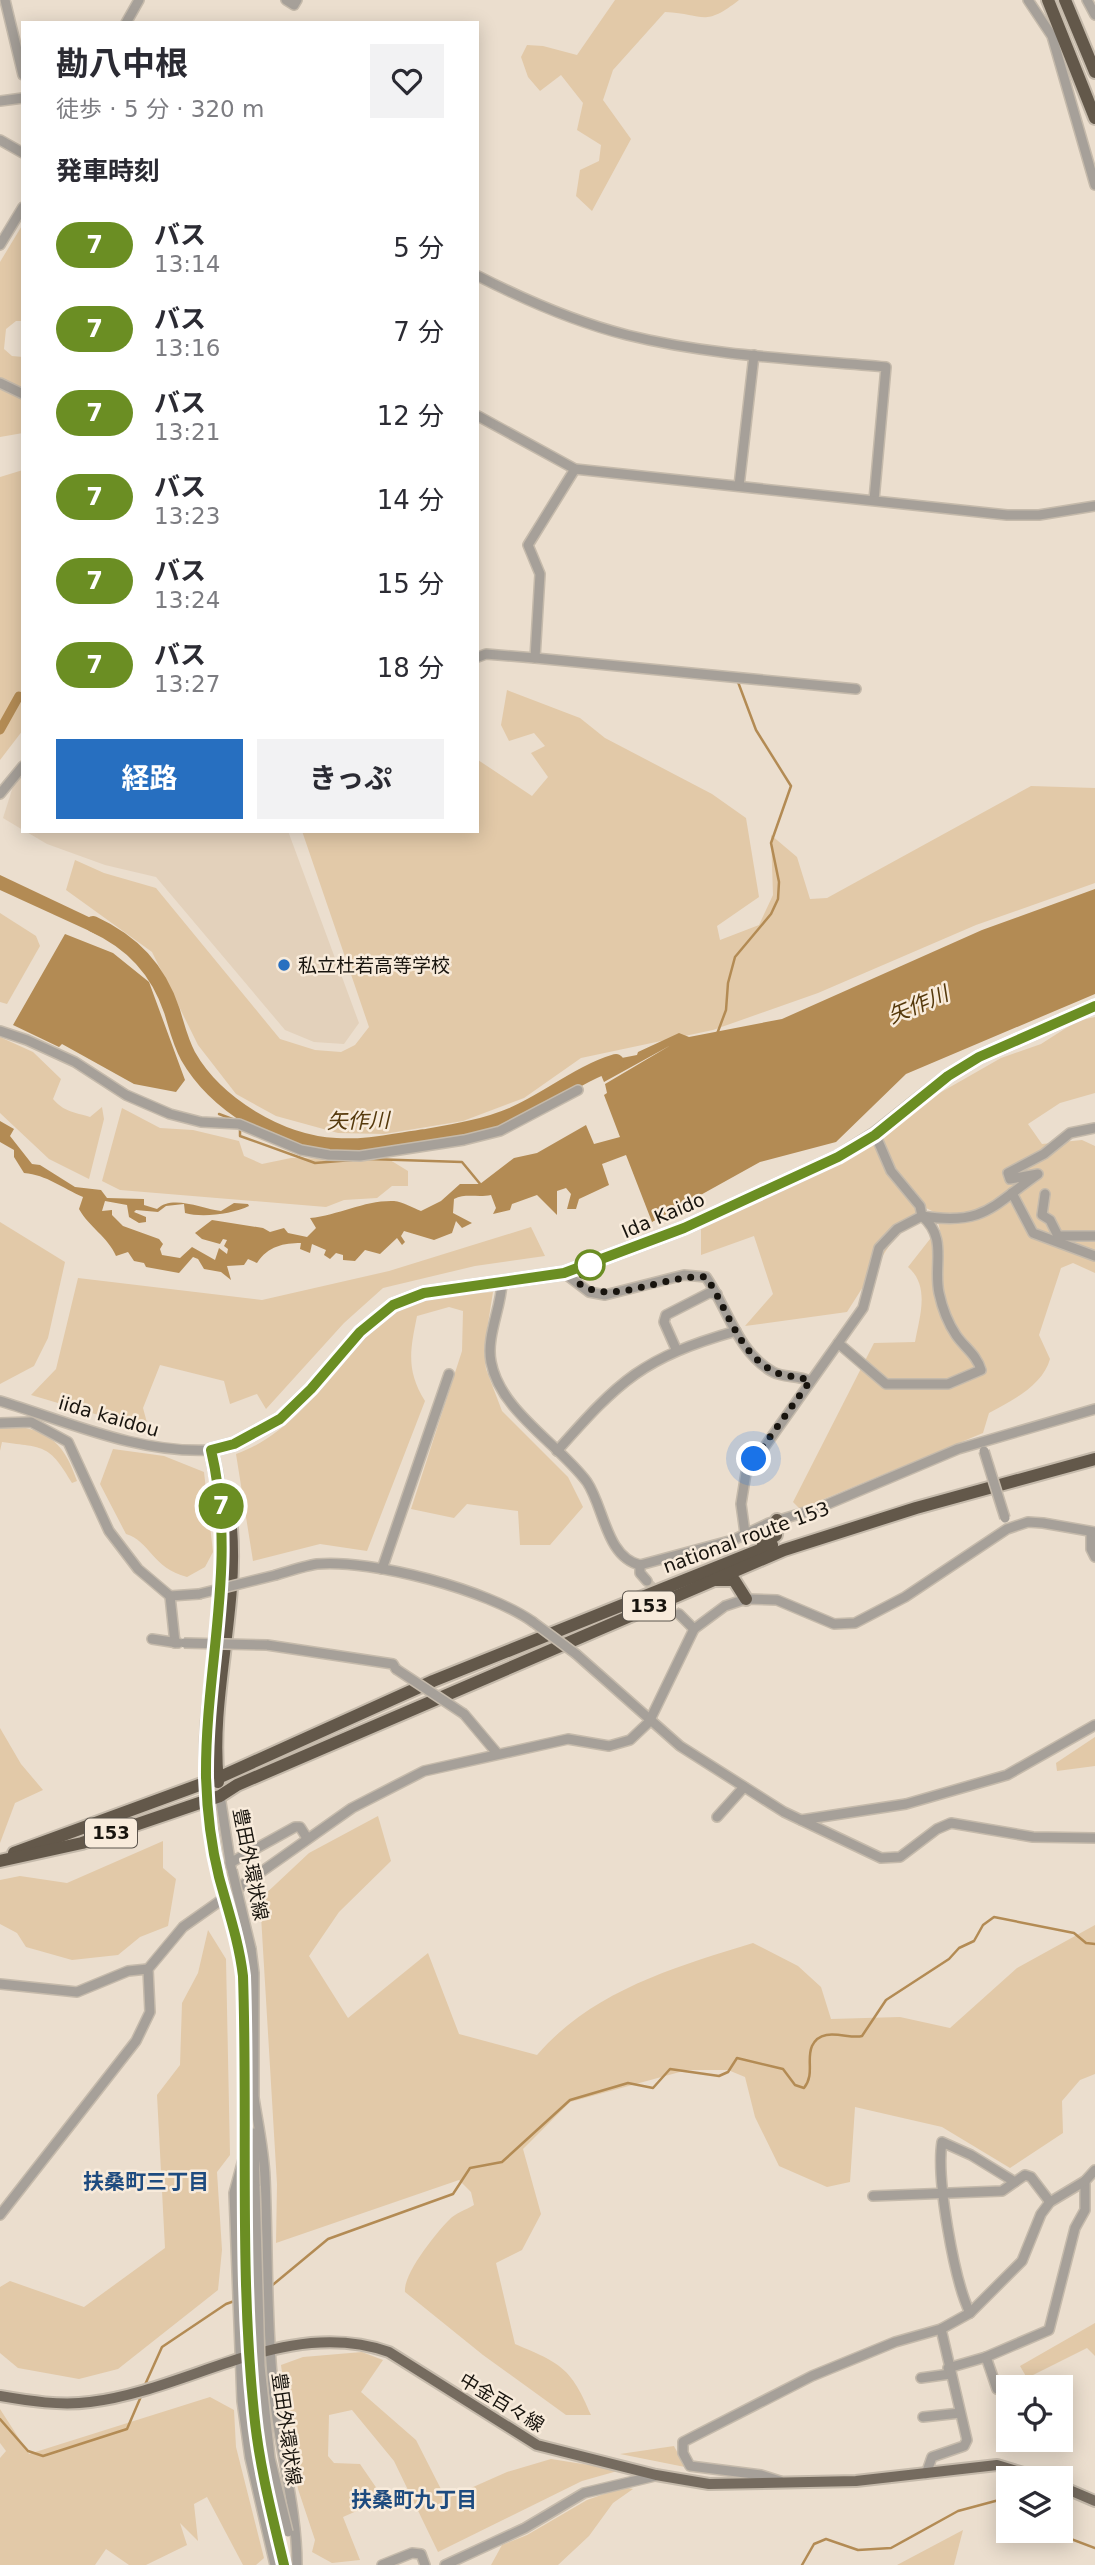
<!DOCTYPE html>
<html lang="ja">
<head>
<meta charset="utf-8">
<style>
  body { margin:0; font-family:"DejaVu Sans","Noto Sans JP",sans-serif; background:#f2f2f3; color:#2b2b33; height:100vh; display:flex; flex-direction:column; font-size:26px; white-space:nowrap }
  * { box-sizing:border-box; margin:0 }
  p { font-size:23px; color:#7c7c81 }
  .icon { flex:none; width:38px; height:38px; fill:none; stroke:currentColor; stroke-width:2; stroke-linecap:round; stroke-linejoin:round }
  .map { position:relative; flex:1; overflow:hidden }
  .drawer { position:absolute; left:21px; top:21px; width:458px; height:812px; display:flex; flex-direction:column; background:#fff; border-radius:0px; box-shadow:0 4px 18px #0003 }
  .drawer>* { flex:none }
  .badge { padding:0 14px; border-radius:23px; font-size:24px; line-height:46px }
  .buttons { position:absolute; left:996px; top:2375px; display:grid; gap:14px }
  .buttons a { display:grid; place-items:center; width:77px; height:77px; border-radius:0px; background:#fff; box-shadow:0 4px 18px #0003; font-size:35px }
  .you { position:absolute; width:35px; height:35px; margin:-18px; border:5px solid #fff; border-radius:50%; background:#1a73e8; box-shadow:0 0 0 10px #1a73e833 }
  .map>.badge { position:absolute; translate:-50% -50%; box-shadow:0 0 0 4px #fff }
  h2 { padding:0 35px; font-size:26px; line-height:63px }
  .round { display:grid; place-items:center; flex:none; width:74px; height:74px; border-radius:0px; background:#f2f2f3 }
  .head { display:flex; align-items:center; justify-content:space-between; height:119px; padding:0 35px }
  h1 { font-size:33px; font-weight:700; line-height:52px }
  .cta { display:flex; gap:14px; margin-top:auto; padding:14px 35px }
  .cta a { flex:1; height:80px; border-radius:0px; background:#276fc0; color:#fff; font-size:28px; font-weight:700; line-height:80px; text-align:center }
  .cta a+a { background:#f2f2f3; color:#2b2b33 }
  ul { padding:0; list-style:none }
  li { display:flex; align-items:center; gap:21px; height:84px; padding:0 35px }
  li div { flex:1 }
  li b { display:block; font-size:26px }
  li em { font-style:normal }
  li .badge { min-width:77px; font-weight:700; text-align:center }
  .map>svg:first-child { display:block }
  .built { fill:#e3d1bb }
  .green { fill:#e2c9a8 }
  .water { fill:#b38b54 }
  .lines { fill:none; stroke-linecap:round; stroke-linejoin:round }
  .stream { stroke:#b38b54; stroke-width:2.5 }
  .canal { stroke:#b38b54; stroke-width:9 }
  .river { stroke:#b38b54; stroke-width:16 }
  .minor-tunnel { stroke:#cbc0b1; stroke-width:9; stroke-dasharray:9 4.5; stroke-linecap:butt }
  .minor-casing { stroke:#c5baab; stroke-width:12 }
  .major-casing { stroke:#c5baab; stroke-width:14 }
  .highway-casing { stroke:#c5baab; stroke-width:16 }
  .minor { stroke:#a6a099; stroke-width:9 }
  .major { stroke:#756b5f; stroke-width:10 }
  .highway { stroke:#63584a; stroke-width:12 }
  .minor-bridge-casing { stroke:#c5baab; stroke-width:12; stroke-linecap:butt }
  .minor-bridge { stroke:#a6a099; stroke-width:9 }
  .line-casing { stroke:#fff; stroke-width:16 }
  .line { stroke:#6b8e23; stroke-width:10 }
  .walk { stroke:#18140e; stroke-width:7; stroke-dasharray:0 12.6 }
  .poi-dot { fill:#276fc0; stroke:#f8ebdb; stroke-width:2.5 }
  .stop-dot { fill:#fff; stroke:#6b8e23; stroke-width:3.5 }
  .labels { text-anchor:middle; stroke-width:5; stroke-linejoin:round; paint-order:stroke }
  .shield { fill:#f8ebdb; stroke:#5b544c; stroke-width:2 }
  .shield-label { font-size:18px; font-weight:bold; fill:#18140e }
  .poi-label { font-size:19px; fill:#18140e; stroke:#f8ebdb; text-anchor:start }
  .street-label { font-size:19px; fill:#18140e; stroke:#f8ebdb }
  .water-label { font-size:21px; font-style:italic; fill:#55390c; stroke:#f8ebdb }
  .neighbourhood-label { font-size:21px; font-weight:bold; fill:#1e4b7f; stroke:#f8ebdb }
</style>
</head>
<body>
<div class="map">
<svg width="1095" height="2565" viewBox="0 0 1095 2565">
  <rect width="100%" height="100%" fill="#ebdece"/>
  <g class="built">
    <path d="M23 773V830L3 818 16 777Z"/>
    <path d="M25 831H288L359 1023 344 1044 314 1042 285 1030 156 877 105 865 47 844Z"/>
  </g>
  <g class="green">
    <path d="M615 0H739C703 28 705 14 665 12L613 70 603 100 631 139 592 211 576 196 580 170 599 161 601 145 577 130 583 103 561 75 540 91 528 77 521 57 527 45 543 46 577 55Z"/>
    <path d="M23 224V321H16L6 329 4 349 12 356 23 357V433L0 437V262Z"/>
    <path d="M23 470V730L0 760V477Z"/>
    <path d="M507 690 580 718 605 738 712 794 746 818 759 897 717 926 720 940 759 925 773 895 771 835 797 857 810 899 827 898 1031 786 1095 788V883L976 925 818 993 713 1030 581 1058 524 1098 463 1121 384 1134 338 1133 276 1116 236 1094 198 1045 152 952 66 890 75 860 104 873 156 888 280 1039 315 1050 341 1052 355 1045 369 1027 302 831H478V760L532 796 548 777 531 753 545 746 534 733 509 741 501 725Z"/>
    <path d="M0 913 36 936 40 946 7 1004 0 1002Z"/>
    <path d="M1095 1017V1093L1060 1103 1028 1124 1042 1144 1082 1140 1095 1146V1273L1073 1263 1061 1268 1039 1335 1050 1359C1043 1385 1012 1401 989 1413L983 1433 800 1509 793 1502 874 1343 915 1342C920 1315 930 1286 908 1267L930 1239 941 1235 936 1213 926 1208 896 1235 847 1312 745 1326 773 1294 754 1236 701 1255V1229L1001 1058 1041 1044 1077 1021Z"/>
    <path d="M0 1037 33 1052 61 1079 53 1099C64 1112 74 1112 90 1117L102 1107 104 1119 89 1179 49 1159 0 1113Z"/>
    <path d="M122 1108 160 1128 193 1130 239 1141 244 1156 262 1164 291 1158 390 1160 408 1171V1186H392L377 1198 344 1200 326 1207 120 1190 102 1181Z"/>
    <path d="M0 1222 65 1262 48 1338 34 1366 0 1384Z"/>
    <path d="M531 1227 545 1256 475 1266 383 1288 344 1323 266 1409 257 1394 230 1404 224 1381 160 1365 143 1408 149 1430 31 1395 56 1369 78 1278 262 1300 389 1271Z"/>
    <path d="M493 1292 484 1349 486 1369 502 1411 568 1477 583 1507 550 1545H520L518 1511 467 1504 454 1518 411 1509 462 1351 463 1311 449 1307 417 1316C410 1351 406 1370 425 1401L367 1551 320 1544 253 1561 236 1454C279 1439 309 1403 338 1370 357 1348 370 1321 397 1308 426 1295 462 1295 493 1292Z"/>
    <path d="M0 1424C45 1429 62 1437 77 1481L72 1483C49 1444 45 1448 2 1442L0 1451Z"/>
    <path d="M113 1449 164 1456 204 1472 213 1552 205 1567 187 1577C152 1568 150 1541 126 1534L100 1484Z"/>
    <path d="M0 1728 21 1764 43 1790 15 1803 0 1843Z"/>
    <path d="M1095 1737V1766L1057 1771 1056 1763Z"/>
    <path d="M378 1816 391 1861 339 1912 309 1956 348 2018 428 1953 459 2034 537 2055C592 1991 675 1967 753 1943L798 1966 821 1987 831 2019 900 2017 950 2028 1017 1968 1095 1925V2074L1080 2080 1062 2101 1063 2133 1010 2168 942 2127 855 2107 850 2182 827 2187 779 2166 755 2117 745 2077 728 2070H687L570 2102 523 2149 541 2214 522 2250 496 2263 515 2344C560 2363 571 2367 591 2415H566L483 2355 405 2292C403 2274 436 2233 449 2220 455 2213 466 2210 474 2205L471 2192 459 2180 276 2243 277 2184 260 1899 309 1853Z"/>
    <path d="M163 1841V1868L176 1879 168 1926 140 1937 118 1955 72 1960 26 1947 17 1933 0 1924V1880L20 1876 67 1883Z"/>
    <path d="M208 1930 226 1959 230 2155 217 2172 222 2250 218 2290 118 2369 79 2379 18 2368 0 2353V2287L10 2281 84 2307 165 2248 157 2095 180 2065 182 2003 198 1973Z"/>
    <path d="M1095 2323V2356L1087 2348 1027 2378 1020 2366Z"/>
    <path d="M362 2352 383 2360 361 2392 416 2440 446 2499 507 2472 551 2459 621 2470 582 2481 438 2552 394 2461 352 2410 329 2415 328 2456 334 2463 360 2464 384 2499 343 2517 360 2560 332 2563 312 2552 315 2540 298 2489 281 2365 303 2357Z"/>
    <path d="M210 2397 234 2410 236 2447 264 2558 256 2565H243L207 2497 194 2504 198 2541 180 2523 187 2545 146 2565H129L106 2549 95 2565H0V2458L6 2451 0 2443V2409L29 2454Z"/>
    <path d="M674 2446 685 2467 620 2454Z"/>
    <path d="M624 2487 633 2489 613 2503 589 2536 558 2565H491L502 2545 527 2535 587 2500Z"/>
    <path d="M963 2530 954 2565H897Z"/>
  </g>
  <g class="water">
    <path d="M0 875 112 928 107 939 0 890Z"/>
    <path d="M1095 889V994L906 1074 836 1142 760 1162 652 1222 626 1155 602 1164 609 1185 579 1199 576 1209H567L571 1194 566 1188 557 1191V1215L537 1195 512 1204 510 1210 493 1214 496 1208 491 1195C478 1198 466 1193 454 1199L453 1213 472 1223 462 1228 456 1221 452 1233 434 1240 404 1231 401 1236 405 1242 402 1245 397 1238 380 1254 365 1250 355 1261 343 1260V1255L336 1253 330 1259 324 1255 326 1250 312 1244 310 1253 300 1249 301 1243C284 1243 268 1246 257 1263L248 1259 244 1265 227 1266 231 1280 221 1272 204 1269 198 1259 193 1257 179 1273 146 1267 144 1263 134 1261 128 1252 116 1256C108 1237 89 1227 79 1209L83 1197C62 1188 47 1175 24 1173L14 1157V1150L0 1142V1121L14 1129 10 1136 32 1164 40 1165 75 1187 101 1190 107 1198 144 1199V1205L157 1209C172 1194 203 1209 221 1211L234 1203 248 1204 249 1206C233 1214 202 1218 185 1213L184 1204 166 1206 158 1212 136 1210 134 1212 146 1217V1222L139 1223 129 1217 127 1205 105 1201 102 1211 112 1210V1215L123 1226 159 1239 163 1244 160 1249 162 1255 180 1258 192 1247 215 1260 219 1248 227 1254 228 1249 224 1246 227 1240 223 1239 220 1244 202 1239 195 1233 212 1220 263 1228 270 1232 284 1228 288 1233 307 1237 316 1228 310 1218C339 1215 365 1200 394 1201 403 1202 413 1208 421 1211L441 1201 460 1184H480L514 1158 537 1153 586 1125 594 1144 620 1137 604 1095 607 1093 605 1084 671 1045 604 1082 596 1063 637 1055 638 1052 679 1033 689 1037 782 1019 982 930Z"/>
    <path d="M65 934 113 953 149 982 185 1080 176 1092 134 1084 62 1044 59 1047 13 1025Z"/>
  </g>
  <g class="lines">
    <g class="stream">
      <path d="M717 1034 726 1010 728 983 735 957 771 914 778 899 779 882 771 843 791 786 756 730 738 682"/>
      <path d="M219 1114 235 1120"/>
      <path d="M240 1126V1136L315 1163 352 1160"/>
      <path d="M369 1159 462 1162 481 1185"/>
      <path d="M269 2288 328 2239 453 2194 470 2168 502 2162 570 2100 628 2083 653 2088 670 2069 719 2076 728 2072 737 2058 783 2069 795 2085 804 2088C815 2074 806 2060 812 2046 822 2025 849 2040 862 2036L886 2000 949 1959 959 1948 974 1941 983 1925 994 1917 1074 1933 1086 1943 1095 1944"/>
      <path d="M144 2387 162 2347 226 2304 257 2293"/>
      <path d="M0 2419 28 2451 43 2456 127 2429 142 2394"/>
      <path d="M1047 2530 1095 2548"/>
      <path d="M802 2565 814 2544 826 2539 858 2550 891 2548 958 2511 999 2500 1008 2507"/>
    </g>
    <path class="canal" d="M0 730 19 696 23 697"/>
    <path class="river" d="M93 924C132 942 158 969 172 1011 177 1027 180 1041 188 1056 216 1105 280 1143 336 1146 367 1148 396 1141 426 1137 455 1132 485 1127 513 1115 548 1100 579 1073 616 1062"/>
    <path class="minor-tunnel" d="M647 1581 679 1614"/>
    <g class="minor-casing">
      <g id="minor">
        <path d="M5 0 23 75"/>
        <path d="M286 0 294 5 297 0"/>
        <path d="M1028 0 1052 36 1095 185"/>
        <path d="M1087 0 1095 15"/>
        <path d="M126 23 139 0"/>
        <path d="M0 101 23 98"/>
        <path d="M0 140 23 153"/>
        <path d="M0 245 23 207"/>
        <path d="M478 276C525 300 575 322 627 335 711 356 800 359 886 367L874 500"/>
        <path d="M0 383 23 394"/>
        <path d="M478 416 575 469 1007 515H1039L1095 506"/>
        <path d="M739 486 754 355"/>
        <path d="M478 657 486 654 535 658 856 689"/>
        <path d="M535 658 540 574 528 545 575 469"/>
        <path d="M0 794 23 766"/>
        <path d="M0 1031 27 1040 75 1062 126 1095 170 1114 201 1122 239 1124 301 1150 329 1155 360 1156 464 1140 500 1131 578 1090"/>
        <path d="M875 1134 891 1171 920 1206 922 1216C984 1226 992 1206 1038 1174L1010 1179 1008 1173 1044 1154 1070 1133 1095 1128"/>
        <path d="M1012 1193 1033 1233 1095 1256"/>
        <path d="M1045 1194 1042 1215 1050 1220 1058 1236H1095"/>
        <path d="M564 1273 589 1292 605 1295 684 1275 706 1277C727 1307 738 1353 773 1372 784 1378 797 1375 810 1381"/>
        <path d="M502 1283C501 1308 486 1337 491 1362 500 1411 559 1444 587 1482 604 1507 606 1557 640 1565L733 1540 769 1523 816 1509 958 1449 1095 1409"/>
        <path d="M676 1349 664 1322 666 1315 709 1293 717 1294"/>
        <path d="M0 1401C69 1422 138 1454 211 1450"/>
        <path d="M0 1423 31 1422 68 1442 109 1531 138 1569 170 1596 199 1594"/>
        <path d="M557 1451C620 1380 642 1358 736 1331"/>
        <path d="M1091 1532V1549L1095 1557"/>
        <path d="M745 1533 741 1504 746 1473 863 1308 879 1248 897 1229 922 1216C948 1238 933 1265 939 1293 942 1307 948 1323 956 1335 964 1347 977 1355 981 1370L948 1384H886L838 1343"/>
        <path d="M640 1565V1573L647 1581"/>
        <path d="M382 1569 449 1374"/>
        <path d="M276 1575C289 1571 304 1566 317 1564 372 1559 488 1590 533 1622"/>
        <path d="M170 1596 175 1643"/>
        <path d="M679 1614 694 1629"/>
        <path d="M152 1639 178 1643"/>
        <path d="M267 1645 393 1664 396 1669"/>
        <path d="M576 1654 680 1746 784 1812 881 1858 900 1857 937 1829 951 1823 1033 1837 1095 1838"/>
        <path d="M464 1714 496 1752"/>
        <path d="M220 1796 231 1867"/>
        <path d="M209 1800 219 1875"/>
        <path d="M717 1817 744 1787"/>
        <path d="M801 1820 906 1804 1007 1775 1095 1725"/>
        <path d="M230 1863 295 1827H300L307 1838"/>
        <path d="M251 1949 254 1973V2101"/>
        <path d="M240 1952 245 2036 244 2186"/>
        <path d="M0 1984 77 1992 128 1971 148 1969"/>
        <path d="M254 2098C258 2124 264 2151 265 2178 268 2247 266 2316 273 2386 278 2446 297 2505 297 2565"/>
        <path d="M254 2133 255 2186"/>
        <path d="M245 2152 234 2193 242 2401 250 2458 275 2565"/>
        <path d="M873 2196 1002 2191 1025 2175 1031 2177 1050 2202"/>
        <path d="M0 2215 136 2041 150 2012 148 1969 183 1927 352 1808 424 1771 568 1739 609 1746 630 1740 649 1722 694 1629 725 1606 746 1599 777 1600 834 1624 855 1623 905 1597 1007 1529 1028 1522 1043 1523 1095 1532"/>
        <path d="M970 2313C954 2280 936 2178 942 2142L971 2155 1015 2182"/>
        <path d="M986 2357 997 2389"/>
        <path d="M948 2368 986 2357 1049 2330 1075 2228 1085 2210V2181"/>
        <path d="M921 2378 950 2374"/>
        <path d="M923 2417 960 2413"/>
        <path d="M926 2474 932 2457 964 2446 967 2440 941 2329"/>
        <path d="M780 2481 761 2475 690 2466 683 2453V2442L812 2376 895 2342 941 2329 970 2313 1022 2261 1041 2214 1050 2202 1085 2181 1095 2170"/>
        <path d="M382 2565 412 2553 421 2554 425 2565"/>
        <path d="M445 2565 525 2528 584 2493 655 2476"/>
      </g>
    </g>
    <g class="major-casing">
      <g id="major">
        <path d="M0 2396C29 2401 61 2406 90 2402 190 2390 286 2316 389 2352L537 2445 656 2475 709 2484 856 2481 997 2465 1040 2478"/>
        <path d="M1060 2486 1095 2501"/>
      </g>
    </g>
    <g class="highway-casing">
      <g id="highway">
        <path d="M1048 0 1095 118"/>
        <path d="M1065 0 1095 72"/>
        <path d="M763 1544 776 1535 777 1520"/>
        <path d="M716 1580H734L746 1599"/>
        <path d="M218 1782C209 1698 238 1613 231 1528"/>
        <path d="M209 1800C199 1724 220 1647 224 1572 226 1530 220 1490 211 1450L234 1444 280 1419 311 1389 360 1332 393 1305 424 1293 564 1273 684 1228 838 1157 875 1134 948 1076 979 1057 1095 1006"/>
        <path d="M14 1853 218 1778 433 1681 772 1545"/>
        <path d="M0 1861 82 1843 220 1796 237 1785 784 1550 916 1508 1095 1459"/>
      </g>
    </g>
    <use href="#minor" class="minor"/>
    <use href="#major" class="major"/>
    <use href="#highway" class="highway"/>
    <g class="minor-bridge-casing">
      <g id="minor-bridge">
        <path d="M984 1451 1005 1518"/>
        <path d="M199 1594 276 1575"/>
        <path d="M533 1622 576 1654"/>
        <path d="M184 1643 267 1645"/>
        <path d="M396 1669 464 1714"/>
        <path d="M232 1870 251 1949"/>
        <path d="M219 1875 240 1952"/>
        <path d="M244 2186 254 2413 266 2485 285 2565"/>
        <path d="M255 2186 260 2366 270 2458 288 2532"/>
      </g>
    </g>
    <use href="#minor-bridge" class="minor-bridge"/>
  </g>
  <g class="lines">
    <g class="line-casing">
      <path id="line" d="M284 2565C272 2515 259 2465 254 2413 239 2268 248 2121 243 1976 239 1942 228 1910 219 1877 211 1845 207 1810 206 1777 205 1664 238 1564 211 1450L234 1444 280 1419 311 1389 360 1332 393 1305 424 1293 564 1273 684 1228 838 1157 875 1135 948 1076 979 1057 1095 1006"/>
    </g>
    <use href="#line" class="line"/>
    <path class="walk" d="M590 1265 577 1282C611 1308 662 1274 706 1277 727 1307 738 1353 773 1371 785 1378 797 1375 810 1381L754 1459"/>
  </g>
  <circle class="poi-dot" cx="284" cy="965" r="7"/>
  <circle class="stop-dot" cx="590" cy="1265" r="14"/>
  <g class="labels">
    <g class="shield">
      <rect x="623" y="1591.5" width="52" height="29" rx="5"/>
      <rect x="85" y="1818.5" width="52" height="29" rx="5"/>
    </g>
    <g class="shield-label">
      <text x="649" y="1612">153</text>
      <text x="111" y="1839">153</text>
    </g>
    <g class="poi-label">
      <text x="298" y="972">私立杜若高等学校</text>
    </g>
    <g class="street-label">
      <text transform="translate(663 1215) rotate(-23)" y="7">Ida Kaido</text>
      <text transform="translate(109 1416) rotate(16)" y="7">iida kaidou</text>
      <text transform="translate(746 1537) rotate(-20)" y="7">national route 153</text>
      <text transform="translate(251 1864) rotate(79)" y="7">豊田外環状線</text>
      <text transform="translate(502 2402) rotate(31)" y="7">中金百々線</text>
      <text transform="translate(287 2429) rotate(82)" y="7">豊田外環状線</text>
    </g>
    <g class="water-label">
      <text transform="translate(918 1005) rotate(-23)" y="7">矢作川</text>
      <text transform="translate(358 1121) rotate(-1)" y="7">矢作川</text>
    </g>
    <g class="neighbourhood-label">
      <text x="146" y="2189">扶桑町三丁目</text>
      <text x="414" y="2507">扶桑町九丁目</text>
    </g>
  </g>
</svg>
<div class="buttons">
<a><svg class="icon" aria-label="locate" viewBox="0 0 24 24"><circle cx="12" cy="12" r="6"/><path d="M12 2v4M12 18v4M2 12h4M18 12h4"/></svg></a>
<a><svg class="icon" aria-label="layers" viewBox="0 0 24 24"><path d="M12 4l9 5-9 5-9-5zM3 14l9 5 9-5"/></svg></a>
</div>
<div class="you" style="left:754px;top:1459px"></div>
<b class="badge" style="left:221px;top:1506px;background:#6b8e23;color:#fff">7</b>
<section class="drawer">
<div class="head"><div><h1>勘八中根</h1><p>徒歩 · 5 分 · 320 m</p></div><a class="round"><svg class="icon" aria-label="heart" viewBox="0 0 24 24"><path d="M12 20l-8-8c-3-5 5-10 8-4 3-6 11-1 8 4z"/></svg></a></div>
<h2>発車時刻</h2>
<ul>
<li><span class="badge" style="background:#6b8e23;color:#fff">7</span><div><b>バス</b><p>13:14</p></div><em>5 分</em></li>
<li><span class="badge" style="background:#6b8e23;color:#fff">7</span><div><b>バス</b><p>13:16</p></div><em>7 分</em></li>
<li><span class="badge" style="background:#6b8e23;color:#fff">7</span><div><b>バス</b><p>13:21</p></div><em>12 分</em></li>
<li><span class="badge" style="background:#6b8e23;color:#fff">7</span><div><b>バス</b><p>13:23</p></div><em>14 分</em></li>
<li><span class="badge" style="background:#6b8e23;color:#fff">7</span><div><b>バス</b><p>13:24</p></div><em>15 分</em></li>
<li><span class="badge" style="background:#6b8e23;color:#fff">7</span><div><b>バス</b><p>13:27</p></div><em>18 分</em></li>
</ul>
<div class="cta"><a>経路</a><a>きっぷ</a></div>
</section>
</div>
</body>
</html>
